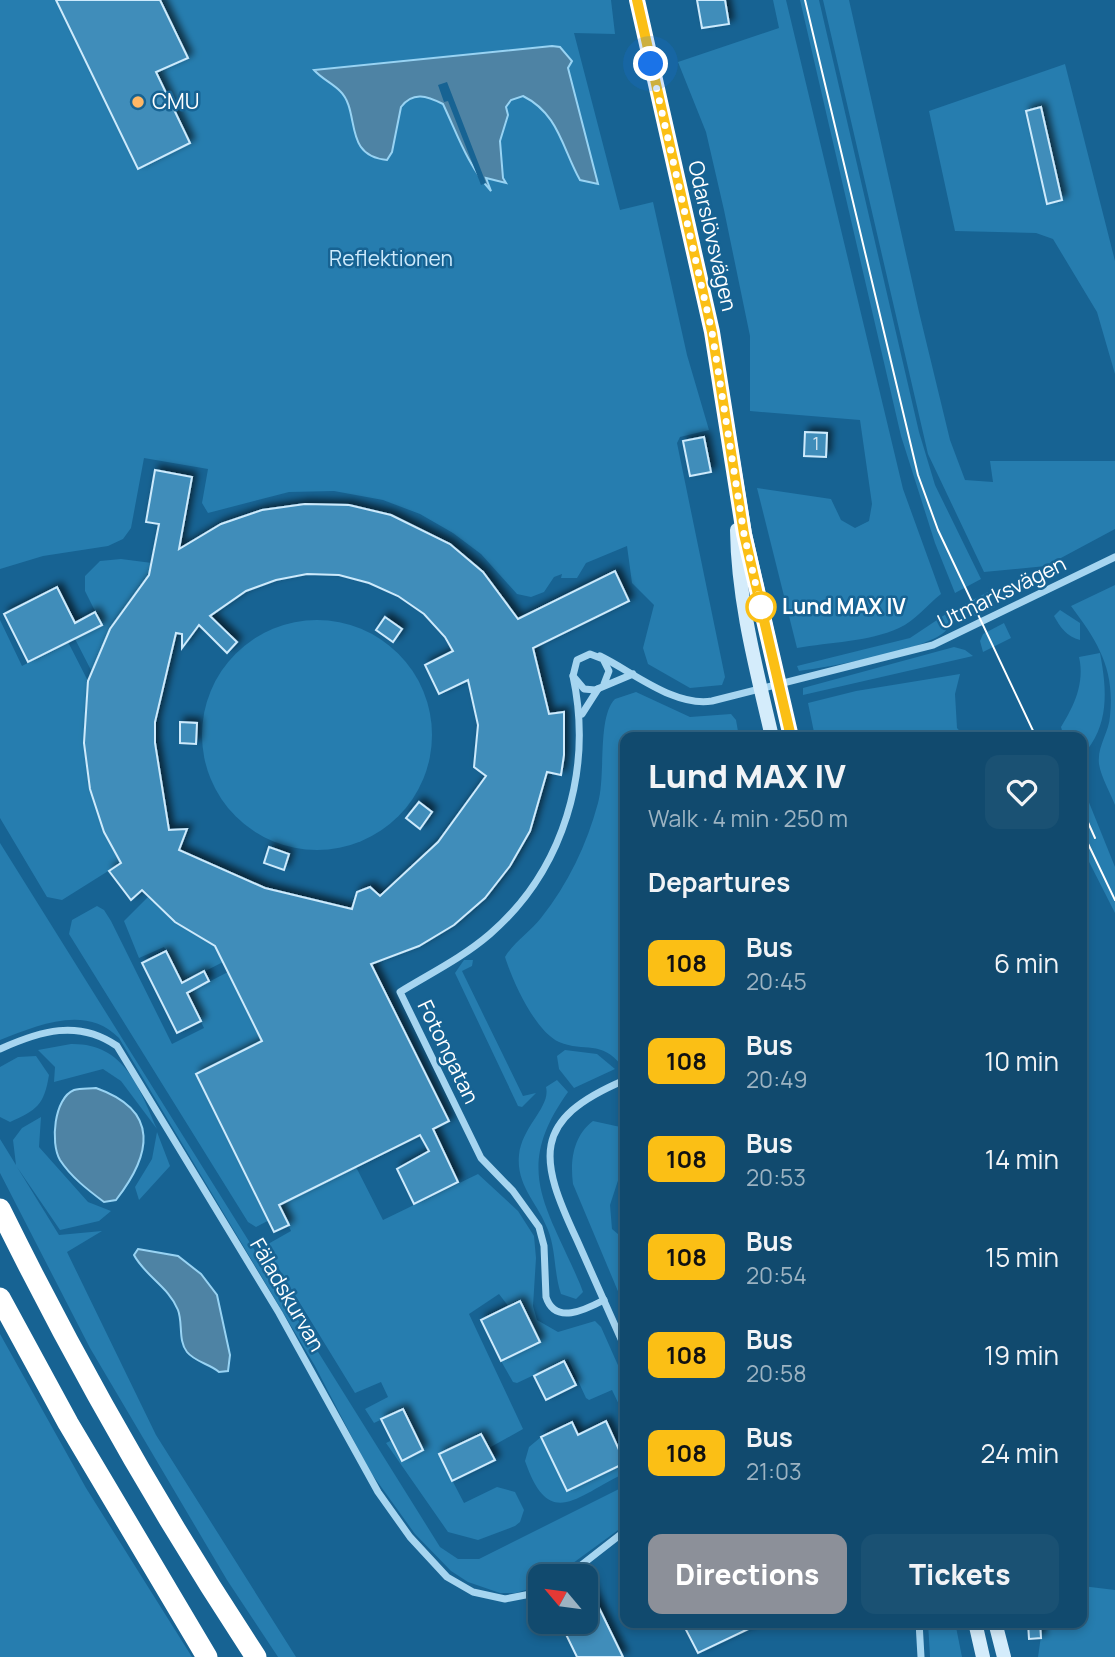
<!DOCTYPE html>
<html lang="en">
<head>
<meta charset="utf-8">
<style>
  body { margin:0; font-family:Manrope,sans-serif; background:#1a5173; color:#f1f3f6; height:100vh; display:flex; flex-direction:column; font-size:26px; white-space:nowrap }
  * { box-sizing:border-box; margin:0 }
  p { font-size:23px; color:#9cb3c2 }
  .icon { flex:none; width:38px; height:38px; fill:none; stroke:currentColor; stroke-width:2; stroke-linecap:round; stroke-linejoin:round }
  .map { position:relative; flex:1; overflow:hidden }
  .side { position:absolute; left:620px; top:732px; width:467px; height:896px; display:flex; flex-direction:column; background:#114a6e; border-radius:14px; box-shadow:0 4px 10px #0003,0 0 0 2px #306281 }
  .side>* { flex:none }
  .badge { padding:0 14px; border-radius:10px; font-size:24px; line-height:46px }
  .needle { width:46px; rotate:299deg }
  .buttons { position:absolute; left:528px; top:1564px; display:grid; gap:14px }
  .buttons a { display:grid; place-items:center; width:70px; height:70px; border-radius:14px; background:#114a6e; box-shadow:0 4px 10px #0003,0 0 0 2px #306281; font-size:35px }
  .you { position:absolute; width:35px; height:35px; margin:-18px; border:5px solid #fff; border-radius:50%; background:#1a73e8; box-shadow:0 0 0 10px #1a73e833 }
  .map>.badge { position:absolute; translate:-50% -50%; box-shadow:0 0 0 4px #fff }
  h2 { padding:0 28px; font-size:26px; line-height:63px }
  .round { display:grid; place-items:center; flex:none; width:74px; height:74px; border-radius:14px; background:#1a5173 }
  .overview { display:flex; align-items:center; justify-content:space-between; height:119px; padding:0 28px }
  h1 { font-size:33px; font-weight:800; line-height:52px }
  .cta { display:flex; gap:14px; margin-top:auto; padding:14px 28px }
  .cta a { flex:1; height:80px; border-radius:14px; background:#8c9099; color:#fff; font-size:28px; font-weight:800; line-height:80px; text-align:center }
  .cta a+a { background:#1a5173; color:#f1f3f6 }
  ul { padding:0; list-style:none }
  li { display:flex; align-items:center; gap:21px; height:98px; padding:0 28px }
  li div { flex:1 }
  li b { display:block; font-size:26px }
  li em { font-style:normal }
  li .badge { min-width:77px; font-weight:700; text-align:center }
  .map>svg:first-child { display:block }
  .green { fill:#267daf }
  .water { fill:#4e83a4; stroke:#98d3f3; stroke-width:2 }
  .pier { fill:#176393 }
  .building { fill:#3f8dba; stroke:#cdeafc; stroke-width:2; fill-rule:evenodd; filter:url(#shadow) }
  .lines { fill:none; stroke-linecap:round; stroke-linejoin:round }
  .street { stroke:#a6d5f0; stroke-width:7 }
  .secondary { stroke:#d4ecfb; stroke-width:14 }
  .highway { stroke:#fff; stroke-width:21 }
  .tram { stroke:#fff; stroke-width:2 }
  .line-casing { stroke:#fff; stroke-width:16 }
  .line { stroke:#fbbf15; stroke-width:10 }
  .walk { stroke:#fff; stroke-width:7; stroke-dasharray:0 12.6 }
  .poi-dot { fill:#ffb765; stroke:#176393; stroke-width:2.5 }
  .stop-dot { fill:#fff; stroke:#fbbf15; stroke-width:3.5 }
  .labels { text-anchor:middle; stroke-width:5; stroke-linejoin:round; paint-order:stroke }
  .number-label { font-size:18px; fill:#cfe2ee }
  .poi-label { font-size:21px; fill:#fff; stroke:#176393; text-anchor:start }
  .street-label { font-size:21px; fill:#fff; stroke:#176393 }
  .park-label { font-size:21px; fill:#cdeafc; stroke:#176393 }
  .stop-label { font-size:21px; font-weight:bold; fill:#fff; stroke:#176393; text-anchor:start }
</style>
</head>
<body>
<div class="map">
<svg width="1115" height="1657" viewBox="0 0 1115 1657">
  <defs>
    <filter id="shadow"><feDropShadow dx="4.5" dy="-4.5" stdDeviation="3.5" flood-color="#0009"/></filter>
  </defs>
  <rect width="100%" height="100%" fill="#176393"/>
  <g class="green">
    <path d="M0 0H611L615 34 574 33 620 210 653 202 687 355 709 430 680 437 677 443 725 677 722 685 690 688 648 664 643 648 654 605 632 583 627 546 586 563 577 578H561L562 574 554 577 544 592 531 597 517 594 481 554 453 533 420 514 383 500 334 491 289 492 208 513 202 503 208 469 144 458 131 528 123 539 108 546 43 556 0 569Z"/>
    <path d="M773 0H786L903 489 941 594C927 605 915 621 899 628 868 642 830 642 797 648L757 488 831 499 841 520 855 528 869 521 872 504 860 420 750 411V336L724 210 706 132 678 62 779 28Z"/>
    <path d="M800 0H819L919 432 935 485 981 579 955 593 935 543 901 436Z"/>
    <path d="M823 0H849L919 312 950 440 965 480 993 482 990 461H1115V529L1046 566 984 572 928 454Z"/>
    <path d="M1065 64 1115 261V374L1097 312 1053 239 1036 233 955 231 929 111Z"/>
    <path d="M121 559 152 563 149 575 115 621 93 674 75 639 102 625 85 591V576L100 561Z"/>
    <path d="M1115 585V805C1110 792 1101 777 1099 764 1097 746 1109 733 1110 716 1115 669 1098 642 1071 606Z"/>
    <path d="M988 592 995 607 975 616 961 606Z"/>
    <path d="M952 610C953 620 950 628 942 634 918 651 830 667 799 671L797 666 910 638Z"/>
    <path d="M1060 610 1080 623V640C1067 637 1060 627 1054 616Z"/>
    <path d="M0 620 22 666 68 642 90 685 84 743 90 789 104 832 121 863 62 900 47 897 0 818Z"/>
    <circle cx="317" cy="735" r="115"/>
    <path d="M1004 623 1011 638 983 652 980 641 983 634Z"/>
    <path d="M954 647 965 650 973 656 803 695V688Z"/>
    <path d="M1100 653C1107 690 1110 726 1082 756V737H1064L1061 727C1074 706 1085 683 1079 657Z"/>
    <path d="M960 674 955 694 957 728 965 737H815L808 703 856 691Z"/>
    <path d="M636 692 690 717 731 714 736 720 739 737H625V1064L622 1066C601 1039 585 1053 559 1042 535 1031 513 982 505 957 513 943 531 931 541 918 568 884 587 844 598 803 606 775 597 717 615 699Z"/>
    <path d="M1086 795 1115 867V913L1082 848V797Z"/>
    <path d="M0 843 440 1547 458 1559H479L625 1486V1525L554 1577H541V1585L516 1593H500L468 1582 451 1571 415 1534 369 1470 315 1366 119 1038C86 1004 38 1025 0 1040Z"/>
    <path d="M148 897 175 922 215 946 223 962 182 983 164 947 139 958 124 921Z"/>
    <path d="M97 906 104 910 111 921 172 1044 204 1028 187 993 228 972 262 1041 265 1212 356 1167 383 1220 478 1174 518 1211 534 1236 536 1258 533 1306 537 1320 558 1332 595 1321 601 1327 625 1381V1417L612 1390 589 1400 586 1398 568 1359 517 1383 513 1382 501 1361 540 1341 520 1302 509 1307 499 1294 469 1314 523 1429 489 1448 481 1434 439 1455 464 1503 497 1487 515 1492 524 1510 520 1522 515 1526 478 1540 448 1532 386 1443 392 1440 402 1461 423 1450 403 1409 374 1423 365 1409 388 1397 381 1382 355 1393 268 1251V1244L291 1231 283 1213 256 1227 248 1222 69 934 72 920Z"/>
    <path d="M464 960H473L472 966 462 971 523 1096 536 1093 522 1107 518 1106 455 973Z"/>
    <path d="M71 1044C124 1043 139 1087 157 1129L121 1081 103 1069 54 1082 55 1067 38 1050Z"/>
    <path d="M565 1050 597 1054 615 1069 574 1088 559 1069 557 1056Z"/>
    <path d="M36 1056 49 1075C44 1105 37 1110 10 1122L0 1117V1067L18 1057Z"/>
    <path d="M557 1080 568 1092C512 1170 547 1206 580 1284L583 1292 576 1299 561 1294C554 1274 556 1250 548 1230 538 1203 516 1186 519 1155 522 1126 551 1107 546 1087Z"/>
    <path d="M41 1117 39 1147 88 1202 111 1211 99 1221 60 1230 17 1167 59 1235 102 1231 67 1252 156 1435 296 1657H278L227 1580 90 1348 0 1173V1139L16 1165 13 1140 22 1128Z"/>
    <path d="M593 1121 625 1128V1159L610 1205 612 1229 625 1240V1308L573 1184C570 1161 573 1136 593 1121Z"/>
    <path d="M157 1132 170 1166 139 1200 135 1187 152 1159Z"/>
    <path d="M0 1334 86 1488 192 1657H0Z"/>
    <path d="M541 1437 567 1491 619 1466 623 1474C574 1498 549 1530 525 1461L529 1447Z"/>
    <path d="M1082 1586 1115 1590V1657H1038L1043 1622H1082Z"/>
    <path d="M928 1622H955L962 1657H930Z"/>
  </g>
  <g class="water">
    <path d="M552 46 560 47 572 61 568 68 598 184 580 180C562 148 559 114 523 96L511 100 506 107 508 115 500 141 503 178 506 183 486 178 491 191C468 166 458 136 443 104 427 96 413 91 401 107L392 152 387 160C342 156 361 111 340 91 332 83 322 79 314 70Z"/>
    <path d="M96 1088C161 1111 151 1155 116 1200L104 1202C88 1190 71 1177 60 1160 50 1143 54 1098 74 1090 81 1088 90 1089 96 1088Z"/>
    <path d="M138 1249 178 1256 201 1274 217 1295 230 1355 228 1371 219 1372C210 1364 195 1362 187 1352 178 1341 183 1323 178 1310 169 1287 145 1276 134 1255Z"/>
  </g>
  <path class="pier" d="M447 82 486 183 481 185 448 101 444 102 438 85Z"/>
  <g class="building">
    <path d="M56 0H160L188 58 156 72 190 143 138 169Z"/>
    <path d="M697 0H725L729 24 702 28Z"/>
    <path d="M1041 107 1062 200 1047 204 1026 111Z"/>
    <path d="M805 432 827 433 826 457 804 456Z"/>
    <path d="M704 437 711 472 690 476 683 441Z"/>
    <path d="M155 470 192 477 179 549 221 524 262 510 305 504 349 505 391 515 450 544 483 572 518 619 615 571 629 601 533 648 549 714 564 712V755L561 775 547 772 530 831 510 866 485 898 454 925 419 946 371 964 449 1121 433 1129 458 1182 414 1204 397 1169 429 1151 420 1135 279 1205 289 1225 274 1232 196 1074 262 1041 215 946 175 922 142 890 131 900 109 871 121 863 104 832 90 789 84 743 88 681 110 629 149 575 159 524 146 522ZM307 574 339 575 369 583 398 596 424 614 445 637 453 651 425 665 439 694 468 680 478 725 474 767 486 776 438 842 380 896 370 887 357 892 352 909 265 888 179 850 187 829 169 830 155 743V722L176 633 182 634V648L199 625 227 653 237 642 210 616 246 591 276 580Z"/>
    <path d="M57 587 75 623 95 612 102 625 28 662 4 614Z"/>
    <path d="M385 617 402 629 393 642 376 630Z"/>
    <path d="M180 722 197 723 196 744 180 743Z"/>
    <path d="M419 802 432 812 420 829 406 818Z"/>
    <path d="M269 847 289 854 284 870 264 863Z"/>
    <path d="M166 951 182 983 204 971 209 981 187 993 201 1021 177 1033 142 963Z"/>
    <path d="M520 1301 540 1342 501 1361 481 1320Z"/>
    <path d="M564 1361 576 1385 546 1400 534 1376Z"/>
    <path d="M403 1409 423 1450 402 1461 381 1419Z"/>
    <path d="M606 1421 625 1463 567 1491 541 1437 572 1422 578 1435Z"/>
    <path d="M481 1434 495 1460 452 1481 439 1454Z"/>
    <path d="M586 1581 623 1657H577L560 1622H586Z"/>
    <path d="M691 1622H763L698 1653 684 1626Z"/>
    <path d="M1028 1622H1040L1041 1638 1029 1639Z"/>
  </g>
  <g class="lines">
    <g class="street">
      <path d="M600 656C633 672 674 707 712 701L933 645 1115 557"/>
      <path d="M573 676C593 770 564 870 490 934 462 958 431 973 400 992L481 1158 513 1191 539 1227 544 1246 546 1297C555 1325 585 1310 604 1300"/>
      <path d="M604 684 609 671 603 659 590 654 577 660 573 676 584 689 595 690 633 674"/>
      <path d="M582 714 598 689"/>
      <path d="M0 1049C40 1031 78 1019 117 1046L279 1313 378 1492 410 1537 447 1577 473 1592 505 1599 541 1592"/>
      <path d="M625 1080C530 1120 539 1159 577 1240 593 1276 609 1312 625 1348"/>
      <path d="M566 1577 625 1531"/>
      <path d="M919 1622 921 1657"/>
    </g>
    <g class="secondary">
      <path d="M637 0 712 333 745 534 791 737"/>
      <path d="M737 530C738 601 756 668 772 737"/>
      <path d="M975 1622 983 1657"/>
      <path d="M995 1622 1004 1657"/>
    </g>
    <g class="highway">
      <path d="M0 1209C76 1363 161 1513 256 1657"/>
      <path d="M0 1298 68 1423 207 1657"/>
    </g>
    <g class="tram">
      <path d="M805 0 918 475 938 530 1036 737"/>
      <path d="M1082 809 1095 838"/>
      <path d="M1082 831 1115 900"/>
    </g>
  </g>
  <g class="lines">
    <g class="line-casing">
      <path id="line" d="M637 0 712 332 744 534 791 737"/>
    </g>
    <use href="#line" class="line"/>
    <path class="walk" d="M651 64 712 332 744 534 761 607"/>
  </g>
  <circle class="poi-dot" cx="138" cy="102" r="7"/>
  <circle class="stop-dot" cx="761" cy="607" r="14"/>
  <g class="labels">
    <g class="number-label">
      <text x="816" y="450">1</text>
    </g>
    <g class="poi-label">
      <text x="152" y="109">CMU</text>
    </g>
    <g class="street-label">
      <text transform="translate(712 236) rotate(77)" y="7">Odarslövsvägen</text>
      <text transform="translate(1002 593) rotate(-26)" y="7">Utmarksvägen</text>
      <text transform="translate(448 1052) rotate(64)" y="7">Fotongatan</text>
      <text transform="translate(287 1295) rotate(60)" y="7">Fäladskurvan</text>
    </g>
    <g class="park-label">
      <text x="391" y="266">Reflektionen</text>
    </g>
    <g class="stop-label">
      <text x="782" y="614">Lund MAX IV</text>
    </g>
  </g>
</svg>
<div class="buttons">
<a><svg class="needle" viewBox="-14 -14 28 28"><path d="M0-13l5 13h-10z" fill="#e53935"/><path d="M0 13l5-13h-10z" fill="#9cb3c2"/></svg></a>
</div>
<div class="you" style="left:651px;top:64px"></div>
<section class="side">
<div class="overview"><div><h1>Lund MAX IV</h1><p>Walk · 4 min · 250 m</p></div><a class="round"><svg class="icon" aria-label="heart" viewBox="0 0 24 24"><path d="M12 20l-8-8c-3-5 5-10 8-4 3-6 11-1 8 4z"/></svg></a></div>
<h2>Departures</h2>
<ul>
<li><span class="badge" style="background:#fbbf15;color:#111">108</span><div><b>Bus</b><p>20:45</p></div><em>6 min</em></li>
<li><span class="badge" style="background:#fbbf15;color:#111">108</span><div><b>Bus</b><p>20:49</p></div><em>10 min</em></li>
<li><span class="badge" style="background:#fbbf15;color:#111">108</span><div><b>Bus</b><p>20:53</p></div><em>14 min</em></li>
<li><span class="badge" style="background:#fbbf15;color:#111">108</span><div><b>Bus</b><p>20:54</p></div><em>15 min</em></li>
<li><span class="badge" style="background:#fbbf15;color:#111">108</span><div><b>Bus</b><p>20:58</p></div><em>19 min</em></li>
<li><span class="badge" style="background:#fbbf15;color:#111">108</span><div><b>Bus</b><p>21:03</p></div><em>24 min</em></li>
</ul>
<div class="cta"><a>Directions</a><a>Tickets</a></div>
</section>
</div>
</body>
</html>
